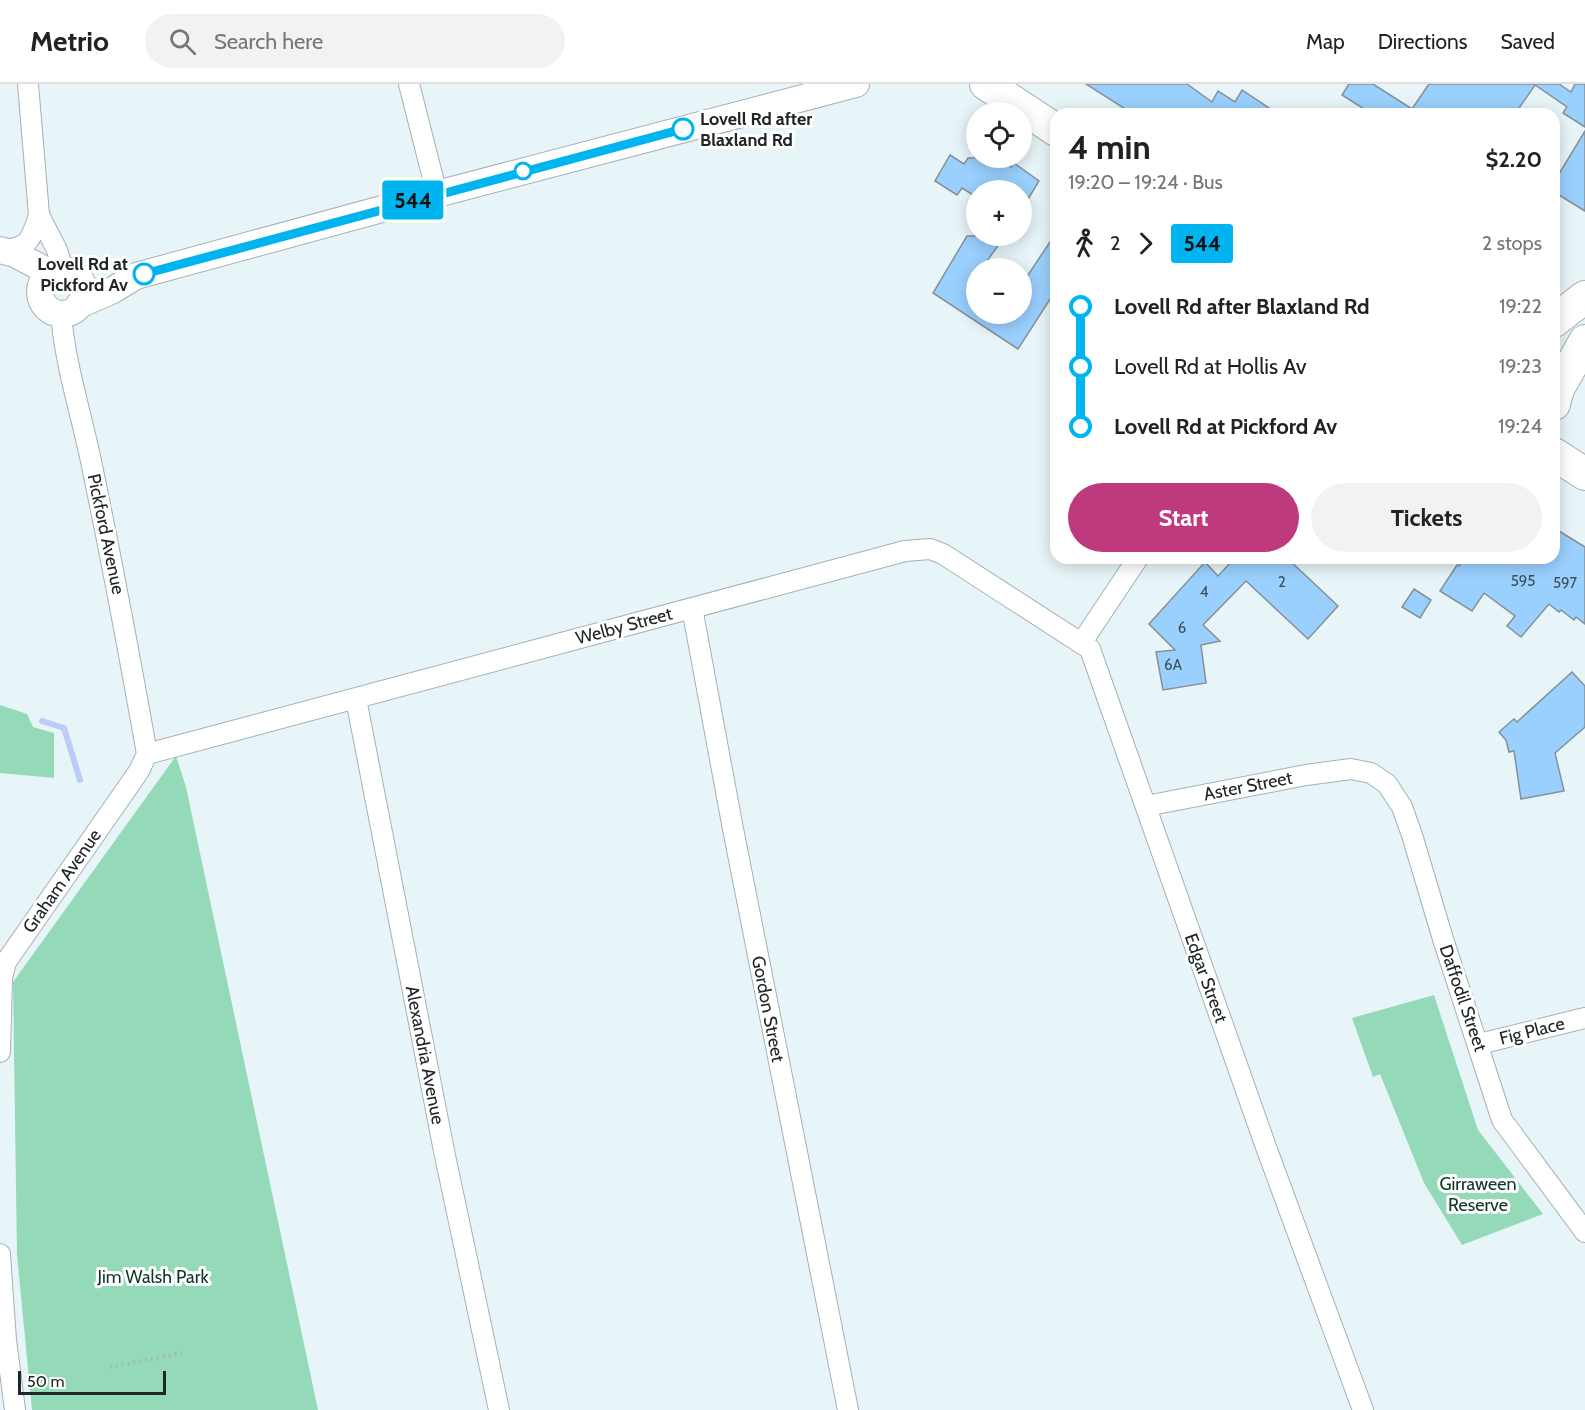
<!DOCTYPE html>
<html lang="en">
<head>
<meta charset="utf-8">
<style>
  body { margin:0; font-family:Cabin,sans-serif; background:#f2f2f2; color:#222; height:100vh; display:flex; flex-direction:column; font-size:22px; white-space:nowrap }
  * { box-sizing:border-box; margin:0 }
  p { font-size:20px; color:#767676 }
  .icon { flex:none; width:33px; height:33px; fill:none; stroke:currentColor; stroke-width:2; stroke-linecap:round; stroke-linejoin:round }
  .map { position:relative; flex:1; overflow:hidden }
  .details { position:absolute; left:1050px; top:24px; width:510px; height:456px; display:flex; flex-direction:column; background:#fff; border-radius:18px; box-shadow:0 3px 15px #0003 }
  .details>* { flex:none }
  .badge { padding:0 12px; border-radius:4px; font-size:21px; line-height:39px }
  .controls { position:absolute; left:966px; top:18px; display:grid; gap:12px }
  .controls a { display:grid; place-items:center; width:66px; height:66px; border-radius:50%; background:#fff; box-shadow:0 3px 15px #0003; font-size:30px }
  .scale { position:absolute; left:18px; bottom:15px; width:148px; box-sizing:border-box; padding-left:6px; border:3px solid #202526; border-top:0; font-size:16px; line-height:21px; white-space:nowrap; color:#202526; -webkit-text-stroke:4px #fff; paint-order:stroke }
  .map>.badge { position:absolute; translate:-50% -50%; box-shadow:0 0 0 3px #fff }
  .legs { display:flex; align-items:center; gap:9px; height:66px; padding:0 18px; font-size:20px }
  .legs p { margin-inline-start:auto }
  .overview { display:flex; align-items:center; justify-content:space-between; height:102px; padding:0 18px }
  h1 { font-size:33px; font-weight:800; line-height:45px }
  .action { display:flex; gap:12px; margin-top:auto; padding:12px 18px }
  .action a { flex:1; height:69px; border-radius:36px; background:#be397e; color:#fff; font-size:24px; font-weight:800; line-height:69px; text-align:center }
  .action a+a { background:#f2f2f2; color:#222 }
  ul { padding:0 18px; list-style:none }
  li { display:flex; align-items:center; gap:21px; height:60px; font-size:22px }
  li i { display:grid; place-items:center; width:9px; height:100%; margin:0 8px; background:currentColor }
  li i::after { content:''; width:15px; height:15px; margin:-8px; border:4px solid; border-radius:50%; background:#fff }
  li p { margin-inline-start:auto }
  li:first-child i { background:linear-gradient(#0000 50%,currentColor 0) }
  li:last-child i { background:linear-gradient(currentColor 50%,#0000 0) }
  header { display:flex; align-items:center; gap:36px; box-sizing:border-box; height:84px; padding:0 30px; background:#fff; border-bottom:2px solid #e0e0e0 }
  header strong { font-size:28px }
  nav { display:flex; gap:33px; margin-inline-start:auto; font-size:21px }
  .search { width:420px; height:54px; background:#f2f2f2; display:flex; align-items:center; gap:15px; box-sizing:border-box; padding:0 21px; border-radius:33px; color:#767676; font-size:22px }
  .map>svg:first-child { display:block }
  .green { fill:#94dab8 }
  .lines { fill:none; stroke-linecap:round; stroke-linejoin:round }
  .stream { stroke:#bdcbf8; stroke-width:6 }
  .building { fill:#9ad0fe; stroke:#878f97; stroke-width:1.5 }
  .minor-casing { stroke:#a5b1b5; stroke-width:22 }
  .tertiary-casing { stroke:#a5b1b5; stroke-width:28 }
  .primary-casing { stroke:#a5b1b5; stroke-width:34 }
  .path { stroke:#a7b2b4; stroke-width:4; stroke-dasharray:1.5 4.5; stroke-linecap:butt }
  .minor { stroke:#fff; stroke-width:20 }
  .tertiary { stroke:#fff; stroke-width:26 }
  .primary { stroke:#fff; stroke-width:32 }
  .line-1-casing { stroke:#fff; stroke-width:14 }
  .line-1 { stroke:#00b5ef; stroke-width:9 }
  .stop-1-dot { fill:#fff; stroke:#00b5ef; stroke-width:3 }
  .labels { text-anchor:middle; stroke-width:6; stroke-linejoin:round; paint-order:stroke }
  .number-label { font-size:15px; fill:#3e505c }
  .stop-label { font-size:18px; font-weight:bold; fill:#202526; stroke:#fff; text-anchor:start }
  .street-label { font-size:18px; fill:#202526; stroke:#fff }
  .park-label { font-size:18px; fill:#0e3726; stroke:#fff }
</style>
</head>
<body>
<header>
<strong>Metrio</strong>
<div class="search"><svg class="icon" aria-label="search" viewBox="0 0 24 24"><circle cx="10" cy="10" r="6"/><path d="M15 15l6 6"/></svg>Search here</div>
<nav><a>Map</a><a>Directions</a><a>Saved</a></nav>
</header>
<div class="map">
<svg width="1585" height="1326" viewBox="0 0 1585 1326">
  <rect width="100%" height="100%" fill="#e7f5f8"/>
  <g class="green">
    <path d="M0 621 27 630 33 643 54 649V694L0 689Z"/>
    <path d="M176 672 186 703 318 1326H32L17 1171 13 898Z"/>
    <path d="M1434 911 1478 1046 1543 1130 1462 1161 1424 1099 1380 990 1373 993 1352 934Z"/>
  </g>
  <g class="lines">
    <path class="stream" d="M42 637 64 644 80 696"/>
  </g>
  <g class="building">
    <path d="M1086 0H1187L1212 18 1218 7 1235 18 1242 6 1278 30H1133Z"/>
    <path d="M1349 0H1373L1412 25 1429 0H1559L1571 8 1575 0H1585V43L1563 29 1567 23 1535 1 1515 30H1372L1342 11Z"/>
    <path d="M1585 47V127L1554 108V98Z"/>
    <path d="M950 71 964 80 968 74H999L1011 83 1014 79 1039 97 1022 125V106H976V113L962 104 957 111 935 97Z"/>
    <path d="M1056 149V206L1018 265 933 209 967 152H1005L982 184H976V193L969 203 973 206 972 209 976 212V230H1022V200Z"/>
    <path d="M1554 444 1585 463V540L1576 533 1574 536 1561 526 1559 528 1549 520 1521 553 1507 542 1515 532 1484 509 1472 527 1440 507 1457 481 1459 482 1464 474H1554Z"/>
    <path d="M1235 474H1287L1338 522 1308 555 1246 497 1203 541 1220 557 1201 561 1206 599 1163 606 1156 568 1175 566 1149 540 1205 478 1218 492Z"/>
    <path d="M1414 505 1431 516 1420 534 1402 523Z"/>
    <path d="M1572 588 1585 602V643L1555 669 1564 707 1521 715 1514 667 1509 668 1506 656 1499 648 1514 635 1517 638Z"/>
  </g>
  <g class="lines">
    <g class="minor-casing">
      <g id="minor">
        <path d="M28 0 39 131 57 166 63 186"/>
        <path d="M409 0 437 110"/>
        <path d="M4 166C30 163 31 155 39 131"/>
        <path d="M692 524 733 745 848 1326"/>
        <path d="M1082 558 1138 474"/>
        <path d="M356 615 444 1067 499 1326"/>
        <path d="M147 670 905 467 930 465 943 470 1090 565 1266 1063 1363 1326"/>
        <path d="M1146 722 1306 691 1351 685 1371 689 1387 700 1402 723 1412 751 1443 855 1502 1036 1585 1148"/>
        <path d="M1479 960 1585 934"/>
        <path d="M0 968 2 894 6 878 139 687 147 670C130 574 112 478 92 382 82 332 65 281 61 230"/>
        <path d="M0 1170 6 1256 15 1326"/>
      </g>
    </g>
    <g class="tertiary-casing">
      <g id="tertiary">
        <path d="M0 166 15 170 51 189"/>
        <circle cx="62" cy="208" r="22"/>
        <path d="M79 221 113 206 136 192 437 110 856 0"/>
      </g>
    </g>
    <g class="primary-casing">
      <g id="primary">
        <path d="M986 0 1056 46"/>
        <path d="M1554 237 1585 213"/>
        <path d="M1554 320 1558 305 1585 257"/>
        <path d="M1554 370 1585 390"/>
      </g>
    </g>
    <path class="path" d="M110 1283 182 1269"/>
    <use href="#minor" class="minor"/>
    <use href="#tertiary" class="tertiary"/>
    <use href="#primary" class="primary"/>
  </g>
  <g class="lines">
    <g class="line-1-casing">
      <path id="line-1" d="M144 190 683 45"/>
    </g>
    <use href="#line-1" class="line-1"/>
  </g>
  <g class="stop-1-dot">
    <circle cx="683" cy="45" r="10"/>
    <circle cx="523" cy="87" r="8"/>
    <circle cx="144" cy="190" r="10"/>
  </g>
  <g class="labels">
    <g class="number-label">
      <text x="1523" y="502">595</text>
      <text x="1282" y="503">2</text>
      <text x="1565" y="504">597</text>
      <text x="1204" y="513">4</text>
      <text x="1182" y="549">6</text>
      <text x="1173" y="586">6A</text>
    </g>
    <g class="stop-label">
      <text x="700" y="41">Lovell Rd after<tspan x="700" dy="21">Blaxland Rd</tspan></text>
      <text x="128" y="186" text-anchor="end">Lovell Rd at<tspan x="128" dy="21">Pickford Av</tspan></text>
    </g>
    <g class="street-label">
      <text transform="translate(106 450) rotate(78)" y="6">Pickford Avenue</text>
      <text transform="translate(624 542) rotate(-15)" y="6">Welby Street</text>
      <text transform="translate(1248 702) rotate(-11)" y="6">Aster Street</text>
      <text transform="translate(62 797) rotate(-55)" y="6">Graham Avenue</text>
      <text transform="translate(1206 894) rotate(70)" y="6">Edgar Street</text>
      <text transform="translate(1463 914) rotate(71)" y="6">Daffodil Street</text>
      <text transform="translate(768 925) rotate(79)" y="6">Gordon Street</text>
      <text transform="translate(1532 947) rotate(-14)" y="6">Fig Place</text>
      <text transform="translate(425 971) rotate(79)" y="6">Alexandria Avenue</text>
    </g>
    <g class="park-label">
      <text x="1478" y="1106">Girraween<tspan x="1478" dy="21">Reserve</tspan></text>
      <text x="153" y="1199">Jim Walsh Park</text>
    </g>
  </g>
</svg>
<div class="controls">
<a><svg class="icon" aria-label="locate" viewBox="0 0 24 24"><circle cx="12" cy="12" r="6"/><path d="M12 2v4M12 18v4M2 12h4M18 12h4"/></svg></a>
<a>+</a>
<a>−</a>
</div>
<div class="scale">50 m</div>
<b class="badge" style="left:413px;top:116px;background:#00b5ef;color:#111">544</b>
<section class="details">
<div class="overview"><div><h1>4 min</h1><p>19:20 – 19:24 · Bus</p></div><b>$2.20</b></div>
<div class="legs"><svg class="icon" aria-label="walk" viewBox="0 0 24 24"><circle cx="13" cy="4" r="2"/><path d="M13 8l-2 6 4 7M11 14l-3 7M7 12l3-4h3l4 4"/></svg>2<svg class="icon" aria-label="forward" viewBox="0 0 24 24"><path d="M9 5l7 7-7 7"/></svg><b class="badge" style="background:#00b5ef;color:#111">544</b><p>2 stops</p></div>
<ul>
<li><i style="color:#00b5ef"></i><b>Lovell Rd after Blaxland Rd</b><p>19:22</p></li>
<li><i style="color:#00b5ef"></i><span>Lovell Rd at Hollis Av</span><p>19:23</p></li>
<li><i style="color:#00b5ef"></i><b>Lovell Rd at Pickford Av</b><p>19:24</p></li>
</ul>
<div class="action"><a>Start</a><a>Tickets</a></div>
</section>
</div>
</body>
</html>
